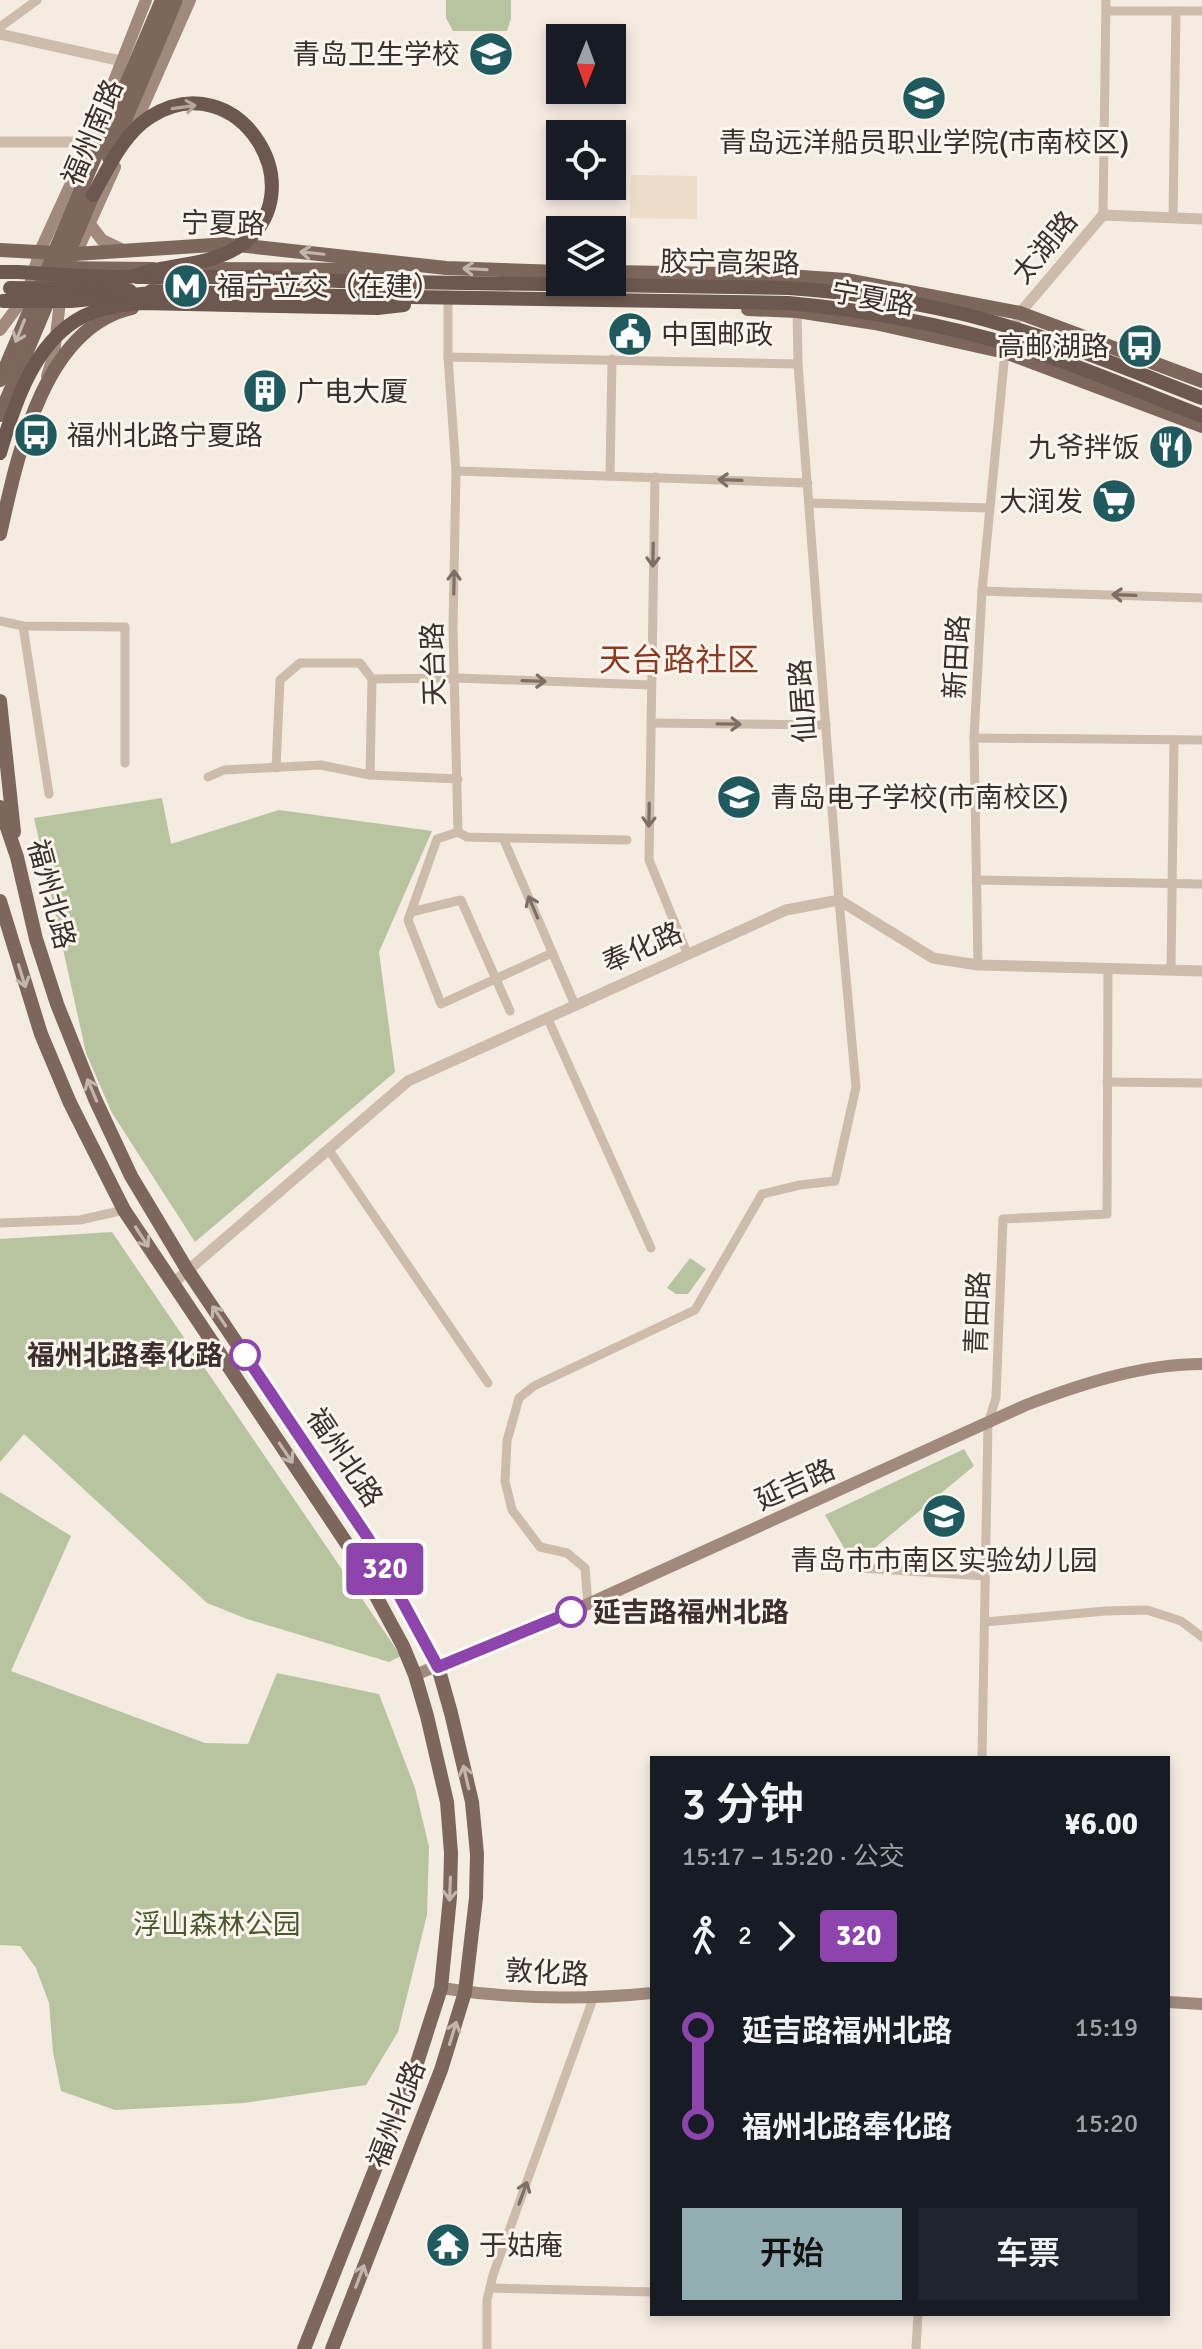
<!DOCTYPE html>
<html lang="zh">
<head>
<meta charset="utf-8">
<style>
  body { margin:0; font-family:Signika,"Noto Sans SC",sans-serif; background:#20242c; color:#f1f3f6; height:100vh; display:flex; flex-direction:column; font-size:30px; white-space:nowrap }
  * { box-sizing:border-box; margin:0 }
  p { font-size:26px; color:#9ea1a6 }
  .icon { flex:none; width:44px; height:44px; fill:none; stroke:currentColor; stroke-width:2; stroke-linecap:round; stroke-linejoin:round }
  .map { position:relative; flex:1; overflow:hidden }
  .details { position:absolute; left:650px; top:1756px; width:520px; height:560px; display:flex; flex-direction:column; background:#171b24; border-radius:0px; box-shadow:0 4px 12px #0003 }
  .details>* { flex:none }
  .badge { padding:0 16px; border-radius:6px; font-size:28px; line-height:52px }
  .needle { width:52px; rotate:181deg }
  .buttons { position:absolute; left:546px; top:24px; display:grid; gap:16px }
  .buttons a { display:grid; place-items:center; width:80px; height:80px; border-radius:0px; background:#171b24; box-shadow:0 4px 12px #0003; font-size:40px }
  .map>.badge { position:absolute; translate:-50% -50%; box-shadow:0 0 0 4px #fff }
  .legs { display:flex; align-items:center; gap:12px; height:88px; padding:0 32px; font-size:26px }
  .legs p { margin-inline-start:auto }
  .summary { display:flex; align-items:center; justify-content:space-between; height:136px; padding:0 32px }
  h1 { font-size:44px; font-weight:600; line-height:60px }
  .cta { display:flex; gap:16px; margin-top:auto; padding:16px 32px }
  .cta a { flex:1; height:92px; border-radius:0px; background:#92aeb2; color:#111; font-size:32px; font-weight:600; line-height:92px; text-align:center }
  .cta a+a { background:#20242c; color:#f1f3f6 }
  ul { padding:0 32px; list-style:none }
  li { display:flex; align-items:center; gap:28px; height:96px; font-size:30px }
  li i { display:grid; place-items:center; width:12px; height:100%; margin:0 10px; background:currentColor }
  li i::after { content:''; width:20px; height:20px; margin:-10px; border:6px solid; border-radius:50%; background:#171b24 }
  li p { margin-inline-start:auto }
  li:first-child i { background:linear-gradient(#0000 50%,currentColor 0) }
  li:last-child i { background:linear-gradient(currentColor 50%,#0000 0) }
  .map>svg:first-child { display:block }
  .green { fill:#b8c4a0 }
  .plaza { fill:#ecdcc8 }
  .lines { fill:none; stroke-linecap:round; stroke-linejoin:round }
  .minor { stroke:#cdbbac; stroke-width:9 }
  .tertiary { stroke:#cdbbac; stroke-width:11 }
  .secondary { stroke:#a18a7d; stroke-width:12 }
  .primary { stroke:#7d675c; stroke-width:14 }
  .trunk { stroke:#6c584f; stroke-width:14 }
  .primary-bridge { stroke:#7d675c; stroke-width:14 }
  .trunk-bridge { stroke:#6c584f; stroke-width:14 }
  .oneway { stroke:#b4a69e }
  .oneway2 { stroke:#c2b5ac }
  .oneway3 { stroke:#7d6f65 }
  .line-1-casing { stroke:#fff; stroke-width:18 }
  .line-1 { stroke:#8e44ad; stroke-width:12 }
  .stop-1-dot { fill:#fff; stroke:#8e44ad; stroke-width:4 }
  .labels { text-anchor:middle; stroke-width:6; stroke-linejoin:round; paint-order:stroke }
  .poi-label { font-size:28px; fill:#3b302b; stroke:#fbf5ee; text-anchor:start }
  .street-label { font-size:28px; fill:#3b302b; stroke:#fbf5ee }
  .stop-label { font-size:28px; font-weight:bold; fill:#3b302b; stroke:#fbf5ee; text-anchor:end }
  .park-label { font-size:28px; fill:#4a5a2e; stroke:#fbf5ee }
  .quarter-label { font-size:32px; fill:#8c3b22; stroke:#fbf5ee }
</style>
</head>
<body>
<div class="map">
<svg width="1202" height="2349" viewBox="0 0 1202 2349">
  <rect width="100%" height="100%" fill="#f4ebe1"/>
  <g class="green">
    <path d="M446 0H511V19L507 31H453L446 18Z"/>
    <path d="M162 798 171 844 279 810 432 831 379 952 395 1072 195 1242 112 1113 86 1053 34 818Z"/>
    <path d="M112 1232 401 1656 389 1662 247 1619 207 1603 24 1434 0 1462V1239Z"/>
    <path d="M690 1258 706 1269 688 1294H676L667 1288Z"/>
    <path d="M964 1449 974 1466 854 1565 825 1515Z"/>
    <path d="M0 1492 71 1536 11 1671 205 1743 248 1744 277 1673 379 1694 415 1788 429 1847 427 1915 398 2032 366 2085 244 2103 115 2110 61 2091 53 2052 49 2003 36 1968 20 1946 0 1945Z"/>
  </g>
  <path class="plaza" d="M631 175 697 176V219L630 218Z"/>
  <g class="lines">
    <g class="minor">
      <path d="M1106 11H1202"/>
      <path d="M0 27 37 0"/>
      <path d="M1103 215 1106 0"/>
      <path d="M1173 218 1176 11"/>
      <path d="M448 295V357L456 471 453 628 458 832 467 837 503 838 575 1005"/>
      <path d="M448 357 798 364"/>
      <path d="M456 471 808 483"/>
      <path d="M610 476 612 359"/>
      <path d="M655 477 649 860 687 953"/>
      <path d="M810 503 989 508"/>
      <path d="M982 591 1202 598"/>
      <path d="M0 621 23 626 125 627V763"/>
      <path d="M23 626 49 794"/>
      <path d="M372 679 456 678 651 685"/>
      <path d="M651 723 826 725"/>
      <path d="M974 738 1202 740"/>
      <path d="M276 768 280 680 300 663H360L372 679 370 775"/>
      <path d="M208 777 224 770 321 765 370 775 458 779"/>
      <path d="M458 832 437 839 408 920 441 1004 552 953"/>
      <path d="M503 838 627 840"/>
      <path d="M976 880 1202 884"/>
      <path d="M411 912 461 900 510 1011"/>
      <path d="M978 965 974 738 982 591 1005 352 1020 313"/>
      <path d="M1171 970 1174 740"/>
      <path d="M547 1017 651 1248"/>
      <path d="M1107 1082 1202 1083"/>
      <path d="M329 1150 488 1383"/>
      <path d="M0 1223 80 1220 124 1210"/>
      <path d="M862 1568 985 1576"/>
      <path d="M588 1604 585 1568 567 1553 540 1547 512 1510 505 1481 507 1441 519 1398 534 1386 695 1310 762 1194 800 1185 835 1181 856 1087 839 900 798 364 797 307"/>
      <path d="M985 1622 1105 1611 1147 1610 1181 1621 1202 1637"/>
      <path d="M982 1758 988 1423 996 1398 1003 1219 1107 1214 1108 968"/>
      <path d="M490 2288 652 2292"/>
      <path d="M487 2349V2300L493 2275 593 1999"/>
      <path d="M916 2349 918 2314"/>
    </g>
    <g class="tertiary">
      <path d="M0 34 121 61"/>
      <path d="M0 142H90"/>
      <path d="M1020 313 1103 215 1202 219"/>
      <path d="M172 1284 408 1081 786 910 839 900 933 958 978 965 1202 971"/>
    </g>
    <g class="secondary">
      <path d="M133 129 190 0"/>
      <path d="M89 223 102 240 123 250"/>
      <path d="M75 256 115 167"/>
      <path d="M0 330 27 294 40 251 90 142 146 0"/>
      <path d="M47 376 54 354 61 292"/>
      <path d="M415 1675 588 1604 1026 1405C1081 1384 1142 1364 1202 1364"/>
      <path d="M441 1988C510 1999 582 2000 652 1993"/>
      <path d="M1168 2002 1202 2004"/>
    </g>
    <g class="primary">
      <path d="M109 158 176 0"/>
      <path d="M0 250 75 254 228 244 446 268 560 272"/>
      <path d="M54 268 153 269"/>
      <path d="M182 269 397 270"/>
      <path d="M612 272 772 275 846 280 1020 313 1202 381"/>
      <path d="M748 309 797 311 875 323 1005 352 1202 426"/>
      <path d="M0 534C17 459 42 328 132 308"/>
      <path d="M0 701 14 832"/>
      <path d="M0 807 17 857 36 939 57 1004 95 1099 131 1176 188 1271 368 1538 426 1642 438 1667 451 1713 472 1802 477 1854 476 1898 465 1992 441 2070 332 2349"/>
      <path d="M0 901 41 1034 70 1103 124 1210 351 1550 403 1646 415 1675 427 1716 447 1802 451 1853 450 1897 441 1988 417 2063 304 2349"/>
    </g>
    <g class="trunk">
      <path d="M0 272H17"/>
      <path d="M137 277H256L340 281"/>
      <path d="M79 289 130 291"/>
      <path d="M151 291 280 295"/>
    </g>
    <g class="primary-bridge">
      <path d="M0 380 162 0"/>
      <path d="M0 415 93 195"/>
    </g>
    <g class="trunk-bridge">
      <path d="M17 272C54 274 91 278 127 277 135 277 142 273 150 271 180 264 211 264 238 247 320 193 238 61 150 117 123 134 108 169 93 195"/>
      <path d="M340 281 789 288C846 292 903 300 959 313 1042 333 1122 367 1202 398"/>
      <path d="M10 288 79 289"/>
      <path d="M280 295 788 303C877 311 962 328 1047 356 1099 374 1150 396 1202 416"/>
      <path d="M3 301H71L162 292"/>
      <path d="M0 453C15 401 37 333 93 312 109 306 125 305 142 303L377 308 404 305"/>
    </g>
  </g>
  <defs><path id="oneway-shaft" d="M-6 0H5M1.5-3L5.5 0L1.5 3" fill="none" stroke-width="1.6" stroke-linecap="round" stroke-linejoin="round" transform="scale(2)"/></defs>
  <use class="oneway" href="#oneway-shaft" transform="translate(184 107) rotate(-8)"/>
  <g class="oneway2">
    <use href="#oneway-shaft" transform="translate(312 253) rotate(-174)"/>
    <use href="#oneway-shaft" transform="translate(475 269) rotate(-177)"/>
    <use href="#oneway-shaft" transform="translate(20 331) rotate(112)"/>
    <use href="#oneway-shaft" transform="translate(22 976) rotate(73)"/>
    <use href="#oneway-shaft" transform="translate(92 1090) rotate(-113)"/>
    <use href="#oneway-shaft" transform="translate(142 1237) rotate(57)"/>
    <use href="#oneway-shaft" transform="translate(219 1316) rotate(-124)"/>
    <use href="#oneway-shaft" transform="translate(286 1453) rotate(56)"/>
    <use href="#oneway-shaft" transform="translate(466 1777) rotate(-103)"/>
    <use href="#oneway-shaft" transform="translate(450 1889) rotate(92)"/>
    <use href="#oneway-shaft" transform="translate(453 2033) rotate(-73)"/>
    <use href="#oneway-shaft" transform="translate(360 2276) rotate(-69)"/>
  </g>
  <g class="oneway3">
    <use href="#oneway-shaft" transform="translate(730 480) rotate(-178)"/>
    <use href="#oneway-shaft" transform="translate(653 555) rotate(91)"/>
    <use href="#oneway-shaft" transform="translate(454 582) rotate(-89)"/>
    <use href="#oneway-shaft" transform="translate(1124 595) rotate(-178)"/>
    <use href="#oneway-shaft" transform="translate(534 681) rotate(2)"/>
    <use href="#oneway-shaft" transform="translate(729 724) rotate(1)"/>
    <use href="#oneway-shaft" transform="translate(649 815) rotate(91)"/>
    <use href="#oneway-shaft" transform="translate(533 907) rotate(-113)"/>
    <use href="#oneway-shaft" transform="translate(523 2193) rotate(-70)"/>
  </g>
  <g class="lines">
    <g class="line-1-casing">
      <path id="line-1" d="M245 1355 368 1538 438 1667 571 1612"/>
    </g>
    <use href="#line-1" class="line-1"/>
  </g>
  <defs>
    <g id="school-disc" transform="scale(2.3)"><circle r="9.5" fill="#1f5a5e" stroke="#fbf5ee"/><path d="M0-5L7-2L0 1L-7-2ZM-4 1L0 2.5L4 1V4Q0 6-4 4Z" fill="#fff"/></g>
    <g id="university-disc" transform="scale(2.3)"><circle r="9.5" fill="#1f5a5e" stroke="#fbf5ee"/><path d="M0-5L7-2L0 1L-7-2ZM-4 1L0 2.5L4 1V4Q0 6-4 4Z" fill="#fff"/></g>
    <g id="metro-disc" transform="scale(2.3)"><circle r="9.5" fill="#1f5a5e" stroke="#fbf5ee"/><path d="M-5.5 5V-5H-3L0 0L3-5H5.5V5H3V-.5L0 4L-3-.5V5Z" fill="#fff"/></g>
    <g id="civic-disc" transform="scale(2.3)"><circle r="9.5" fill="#1f5a5e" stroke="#fbf5ee"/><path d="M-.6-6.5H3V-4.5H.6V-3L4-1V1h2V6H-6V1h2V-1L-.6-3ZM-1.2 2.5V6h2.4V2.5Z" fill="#fff"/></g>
    <g id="bus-disc" transform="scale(2.3)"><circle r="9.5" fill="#1f5a5e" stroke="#fbf5ee"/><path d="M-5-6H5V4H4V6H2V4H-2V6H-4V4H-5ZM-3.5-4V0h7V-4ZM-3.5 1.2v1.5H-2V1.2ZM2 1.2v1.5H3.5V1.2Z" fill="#fff"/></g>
    <g id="building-disc" transform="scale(2.3)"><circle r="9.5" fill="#1f5a5e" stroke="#fbf5ee"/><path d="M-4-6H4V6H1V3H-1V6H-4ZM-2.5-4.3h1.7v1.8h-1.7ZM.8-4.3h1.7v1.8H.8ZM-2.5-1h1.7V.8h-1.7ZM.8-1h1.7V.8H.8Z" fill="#fff"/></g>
    <g id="restaurant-disc" transform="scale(2.3)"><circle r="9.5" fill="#1f5a5e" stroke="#fbf5ee"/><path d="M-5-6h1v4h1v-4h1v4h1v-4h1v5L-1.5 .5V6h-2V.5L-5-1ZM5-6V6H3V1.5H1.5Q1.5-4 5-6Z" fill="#fff"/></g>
    <g id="supermarket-disc" transform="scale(2.3)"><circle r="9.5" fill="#1f5a5e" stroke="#fbf5ee"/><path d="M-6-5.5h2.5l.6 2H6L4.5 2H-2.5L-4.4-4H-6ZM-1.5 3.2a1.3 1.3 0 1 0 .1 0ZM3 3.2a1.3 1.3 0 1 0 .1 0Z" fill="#fff"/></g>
    <g id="temple-disc" transform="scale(2.3)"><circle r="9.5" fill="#1f5a5e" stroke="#fbf5ee"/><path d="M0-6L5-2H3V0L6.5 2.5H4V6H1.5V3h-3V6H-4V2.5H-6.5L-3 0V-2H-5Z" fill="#fff"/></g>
  </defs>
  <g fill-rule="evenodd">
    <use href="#school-disc" x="491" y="54"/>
    <use href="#university-disc" x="924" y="98"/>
    <use href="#metro-disc" x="186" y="286"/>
    <use href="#civic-disc" x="630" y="334"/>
    <use href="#bus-disc" x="1140" y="346"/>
    <use href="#building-disc" x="265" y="391"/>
    <use href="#bus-disc" x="36" y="435"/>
    <use href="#restaurant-disc" x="1171" y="447"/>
    <use href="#supermarket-disc" x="1114" y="501"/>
    <use href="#school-disc" x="739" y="797"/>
    <use href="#school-disc" x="944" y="1516"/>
    <use href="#temple-disc" x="448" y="2245"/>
  </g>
  <g class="stop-1-dot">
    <circle cx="245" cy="1355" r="14"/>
    <circle cx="571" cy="1612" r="14"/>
  </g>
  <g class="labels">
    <g class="poi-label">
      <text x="460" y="64" text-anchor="end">青岛卫生学校</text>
      <text x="924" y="152" text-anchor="middle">青岛远洋船员职业学院(市南校区)</text>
      <text x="217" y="296">福宁立交（在建）</text>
      <text x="661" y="344">中国邮政</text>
      <text x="1109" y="356" text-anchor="end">高邮湖路</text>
      <text x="296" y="401">广电大厦</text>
      <text x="67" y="445">福州北路宁夏路</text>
      <text x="1140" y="457" text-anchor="end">九爷拌饭</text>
      <text x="1083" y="511" text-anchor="end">大润发</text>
      <text x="770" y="807">青岛电子学校(市南校区)</text>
      <text x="944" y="1570" text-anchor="middle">青岛市市南区实验幼儿园</text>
      <text x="479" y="2255">于姑庵</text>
    </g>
    <g class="street-label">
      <text transform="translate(92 132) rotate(-67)" y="10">福州南路</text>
      <text transform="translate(223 223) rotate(1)" y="10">宁夏路</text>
      <text transform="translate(1044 247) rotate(-50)" y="10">太湖路</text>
      <text transform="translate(730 262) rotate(1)" y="10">胶宁高架路</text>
      <text transform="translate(873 298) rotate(10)" y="10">宁夏路</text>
      <text transform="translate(956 657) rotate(-87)" y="10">新田路</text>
      <text transform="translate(433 664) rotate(-92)" y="10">天台路</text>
      <text transform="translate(802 701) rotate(-94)" y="10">仙居路</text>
      <text transform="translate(52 894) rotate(75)" y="10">福州北路</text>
      <text transform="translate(642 947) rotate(-24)" y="10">奉化路</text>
      <text transform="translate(977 1313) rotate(-88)" y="10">青田路</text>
      <text transform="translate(345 1457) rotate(56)" y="10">福州北路</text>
      <text transform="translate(795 1484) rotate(-24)" y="10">延吉路</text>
      <text transform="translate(547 1972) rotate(3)" y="10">敦化路</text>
      <text transform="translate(396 2114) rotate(-69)" y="10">福州北路</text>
    </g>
    <g class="stop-label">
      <text x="223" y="1365">福州北路奉化路</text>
      <text x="593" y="1622" text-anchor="start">延吉路福州北路</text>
    </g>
    <g class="park-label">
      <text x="217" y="1934">浮山森林公园</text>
    </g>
    <g class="quarter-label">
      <text x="679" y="671">天台路社区</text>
    </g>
  </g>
</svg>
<div class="buttons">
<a><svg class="needle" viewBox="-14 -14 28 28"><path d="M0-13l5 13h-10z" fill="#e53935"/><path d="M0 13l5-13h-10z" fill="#9ea1a6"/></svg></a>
<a><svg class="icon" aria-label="locate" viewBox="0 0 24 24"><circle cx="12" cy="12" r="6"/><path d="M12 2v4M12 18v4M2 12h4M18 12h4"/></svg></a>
<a><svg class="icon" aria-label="layers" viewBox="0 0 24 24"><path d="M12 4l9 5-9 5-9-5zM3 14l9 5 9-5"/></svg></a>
</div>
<b class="badge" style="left:385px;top:1569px;background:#8e44ad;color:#fff">320</b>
<section class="details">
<div class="summary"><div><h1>3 分钟</h1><p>15:17 – 15:20 · 公交</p></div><b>¥6.00</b></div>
<div class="legs"><svg class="icon" aria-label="walk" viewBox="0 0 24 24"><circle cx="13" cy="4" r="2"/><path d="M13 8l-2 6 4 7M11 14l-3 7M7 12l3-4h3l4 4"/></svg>2<svg class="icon" aria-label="forward" viewBox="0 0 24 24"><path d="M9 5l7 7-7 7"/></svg><b class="badge" style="background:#8e44ad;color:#fff">320</b></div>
<ul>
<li><i style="color:#8e44ad"></i><b>延吉路福州北路</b><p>15:19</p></li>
<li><i style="color:#8e44ad"></i><b>福州北路奉化路</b><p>15:20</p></li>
</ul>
<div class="cta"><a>开始</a><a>车票</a></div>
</section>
</div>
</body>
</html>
